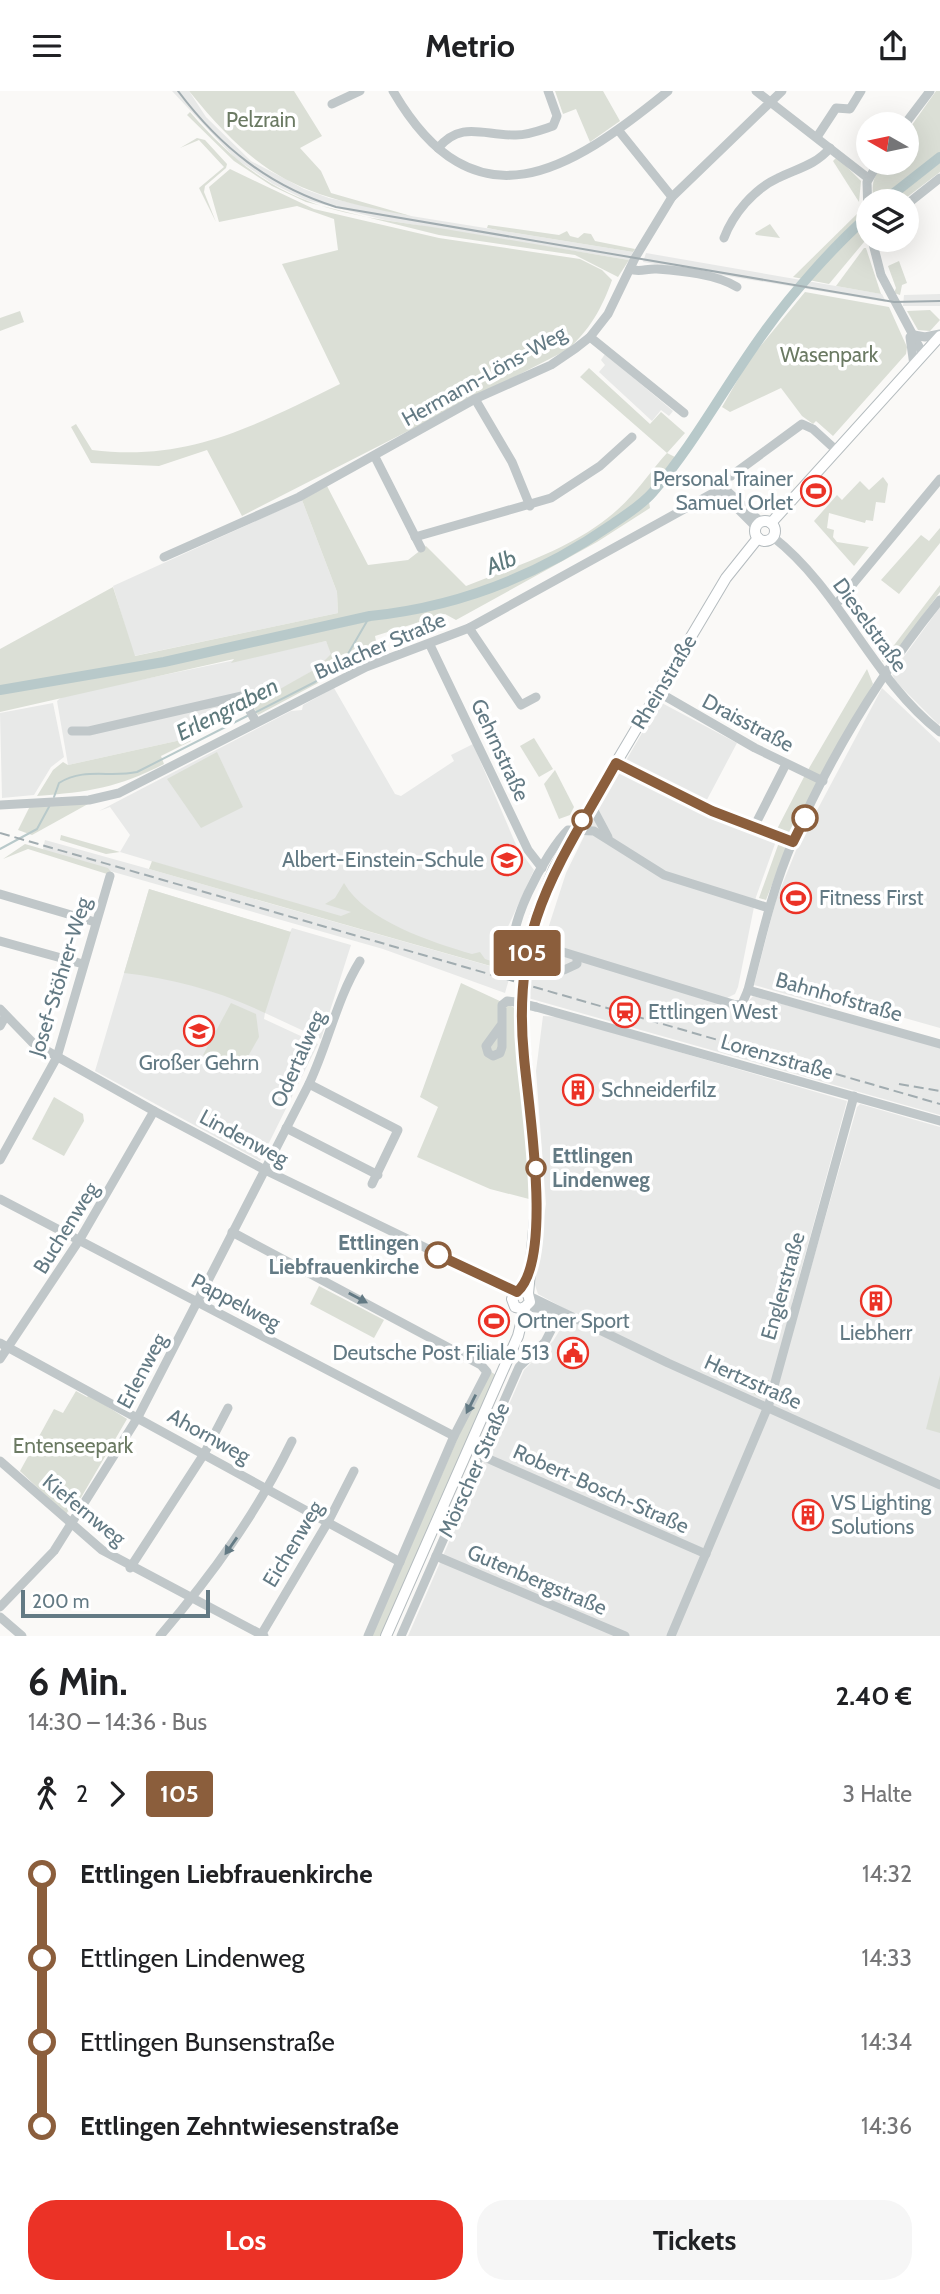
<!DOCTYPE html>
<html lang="de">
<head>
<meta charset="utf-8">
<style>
  body { margin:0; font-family:Cabin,sans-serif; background:#f6f6f6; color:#202124; height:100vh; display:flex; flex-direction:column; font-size:26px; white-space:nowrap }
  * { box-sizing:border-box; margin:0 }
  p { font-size:23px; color:#757577 }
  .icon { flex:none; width:38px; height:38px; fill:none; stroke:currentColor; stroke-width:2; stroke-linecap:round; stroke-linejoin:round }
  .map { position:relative; height:1545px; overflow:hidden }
  .side { display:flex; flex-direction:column; background:#fff; flex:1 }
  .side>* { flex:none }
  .badge { padding:0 14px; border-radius:5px; font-size:24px; line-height:46px }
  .needle { width:46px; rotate:279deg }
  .fabs { position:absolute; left:856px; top:21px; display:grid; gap:14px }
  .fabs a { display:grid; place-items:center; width:63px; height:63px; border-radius:50%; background:#fff; box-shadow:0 7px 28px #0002; font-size:35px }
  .scale { position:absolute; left:21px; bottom:18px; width:189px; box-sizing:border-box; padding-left:7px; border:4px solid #637a84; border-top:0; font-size:19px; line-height:24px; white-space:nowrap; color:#637a84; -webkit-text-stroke:5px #fff; paint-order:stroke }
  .map>.badge { position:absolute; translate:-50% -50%; box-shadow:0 0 0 4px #fff }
  .legs { display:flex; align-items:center; gap:10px; height:77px; padding:0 28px; font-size:23px }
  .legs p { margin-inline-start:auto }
  .summary { display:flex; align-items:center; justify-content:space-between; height:119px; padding:0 28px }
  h1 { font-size:38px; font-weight:700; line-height:52px }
  .primary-button { display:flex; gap:14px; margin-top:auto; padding:14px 28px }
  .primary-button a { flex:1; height:80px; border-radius:28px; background:#eb3226; color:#fff; font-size:28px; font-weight:700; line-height:80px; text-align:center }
  .primary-button a+a { background:#f6f6f6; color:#202124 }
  ul { padding:0 28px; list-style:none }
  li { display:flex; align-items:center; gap:24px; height:84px; font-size:26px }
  li i { display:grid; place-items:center; width:10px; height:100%; margin:0 9px; background:currentColor }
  li i::after { content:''; width:18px; height:18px; margin:-9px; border:5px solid; border-radius:50%; background:#fff }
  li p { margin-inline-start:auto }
  li:first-child i { background:linear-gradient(#0000 50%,currentColor 0) }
  li:last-child i { background:linear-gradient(currentColor 50%,#0000 0) }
  header { display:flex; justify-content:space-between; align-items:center; height:91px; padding:0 28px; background:#fff; font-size:32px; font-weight:700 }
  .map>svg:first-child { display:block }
  .built { fill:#e8e9e8 }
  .green { fill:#dbdfd6 }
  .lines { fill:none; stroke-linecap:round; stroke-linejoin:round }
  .stream { stroke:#b8c9ca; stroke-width:2 }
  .river { stroke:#b8c9ca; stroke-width:10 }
  .major-casing { stroke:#b5bcbf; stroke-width:12 }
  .minor { stroke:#c0c7c9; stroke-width:9 }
  .major { stroke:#fff; stroke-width:10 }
  .tram { stroke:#a1acb0; stroke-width:2 }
  .rail { stroke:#a1acb0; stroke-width:2; stroke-dasharray:10 5; stroke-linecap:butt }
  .minor-bridge { stroke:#c0c7c9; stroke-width:9 }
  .oneway { fill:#637a84 }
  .line-1-casing { stroke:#fff; stroke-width:16 }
  .line-1 { stroke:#8b5e3c; stroke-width:10 }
  .stop-1-dot { fill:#fff; stroke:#8b5e3c; stroke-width:3.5 }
  .labels { text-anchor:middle; stroke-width:7; stroke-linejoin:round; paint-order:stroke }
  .park-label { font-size:21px; fill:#6b7a63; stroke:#fff }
  .street-label { font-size:21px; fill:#637a84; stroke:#fff }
  .poi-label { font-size:21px; fill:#637a84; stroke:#fff; text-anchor:start }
  .stop-label { font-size:21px; font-weight:bold; fill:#637a84; stroke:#fff; text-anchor:start }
  .water-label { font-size:23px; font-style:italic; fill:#5e7a7d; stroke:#fff }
</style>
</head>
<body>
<header><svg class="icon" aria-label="menu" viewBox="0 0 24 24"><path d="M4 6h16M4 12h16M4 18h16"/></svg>Metrio<svg class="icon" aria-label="share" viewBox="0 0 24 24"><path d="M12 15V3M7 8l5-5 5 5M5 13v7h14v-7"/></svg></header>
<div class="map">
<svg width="940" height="1545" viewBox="0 0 940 1545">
  <rect width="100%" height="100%" fill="#faf9f7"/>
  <g class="built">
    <path d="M172 0H189L206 26 251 70 304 98 329 107 411 125 633 161 629 169 385 129 306 109 273 93 236 68Z"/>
    <path d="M646 162 882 203 886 211 643 171Z"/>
    <path d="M940 203V215H903L904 204Z"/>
    <path d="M605 263 673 320 669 325 661 319 652 330 599 281 605 274 601 269Z"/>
    <path d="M302 409 337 501 338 522 134 565 113 495Z"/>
    <path d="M940 516V632L939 634 895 590 892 582Z"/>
    <path d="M326 550 332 563 317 577 245 620 190 647 68 674 57 610 63 605Z"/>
    <path d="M334 597 395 703 401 705 454 670 451 664 473 653 517 756 534 779 506 840 502 875 120 761 130 744 110 716 99 720 291 620 302 619 303 614Z"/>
    <path d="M882 597 940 652V937L834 907 831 916 754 894 776 809 797 757Z"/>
    <path d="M660 611 737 652 701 720 776 750 756 806 738 896 735 903 727 907 585 866 544 850 566 782 595 723Z"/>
    <path d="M53 612 64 666 51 676 34 704 2 707 0 622Z"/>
    <path d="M45 749 149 778 511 881 505 902 383 858 47 762 43 758Z"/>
    <path d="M149 798 290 841 292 837 351 854 321 948 265 922 264 928 318 953 260 1070 95 980Z"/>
    <path d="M538 855 742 917 753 905 940 956V1024L528 907Z"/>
    <path d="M543 925 559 926 847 1010 792 1212 800 1215 857 1016 860 1013 940 1036V1545H408L524 1279 553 1250 571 1221 538 1203 534 1191 546 1113 536 980Z"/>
  </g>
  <g class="green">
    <path d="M189 0H294L322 45 300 57 321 80 331 102 411 125C300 104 261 89 189 0Z"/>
    <path d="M555 0H603L620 30 590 51 576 18 563 23Z"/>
    <path d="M936 0H940V81L902 110H874C871 93 873 86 884 72H906L907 41Z"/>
    <path d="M190 21C219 54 248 82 289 102 336 125 393 130 445 138 506 148 568 159 629 169L618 186 575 164 439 144 306 111 272 95 234 70 187 24Z"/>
    <path d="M197 47 205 49 227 73 226 77 205 95 204 101 216 131 199 97 224 76 199 49 180 57Z"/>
    <path d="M837 66 861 90 859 111 833 70Z"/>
    <path d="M230 78 314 118 439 147 580 168 602 179 612 189C602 217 590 239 567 259L242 425 207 359 159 375 91 372 71 336 76 333 92 359C189 371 256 334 340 293L282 173 338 159 334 128 297 115 219 131 209 96Z"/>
    <path d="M860 120 864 151 829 193 793 186Z"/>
    <path d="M770 133 780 147 756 144 755 142Z"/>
    <path d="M488 134 559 144 567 140 570 145 578 147 584 142 591 143 595 150 635 158 633 161 503 140 487 137Z"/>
    <path d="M864 157H866L881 203 836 195Z"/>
    <path d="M899 170 907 192 902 194 900 204 894 202 896 197 888 175Z"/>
    <path d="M805 201 889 216 907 256 906 263 833 345 816 330 813 333 802 325 781 297 730 321 722 316 749 269Z"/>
    <path d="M930 219 940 229 930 240 918 239 907 220Z"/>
    <path d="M20 220 24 231 0 240V227Z"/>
    <path d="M589 277 650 333 661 321 685 342 667 362 677 367 648 405 650 417 597 451 456 529 445 523 375 545 378 560 258 624 252 614 317 577 331 563 326 550 231 572 234 568 0 621V558L113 496 135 565 338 522 337 501 302 409 327 395 368 474 408 469 426 455 466 495C524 472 590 452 632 404 644 391 654 376 667 362L580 286Z"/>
    <path d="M883 386 888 393 885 412 876 411 873 430 866 429 865 432 829 422 827 437 834 439 833 446 837 451 869 456 854 475 814 430 837 404 842 409 860 390 869 399Z"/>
    <path d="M940 437V452L899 503 881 489 921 444 929 450Z"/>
    <path d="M940 494V501L887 573 882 570Z"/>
    <path d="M867 578 873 593 789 750 766 809 759 807 782 743 776 740 805 684Z"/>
    <path d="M190 647 191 650 161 665 164 673C118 697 88 701 37 705L53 679 63 671 68 674Z"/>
    <path d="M534 647 553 678 539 686 520 655Z"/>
    <path d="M217 661 243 716 201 737 167 688Z"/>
    <path d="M555 679 574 716 570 724 559 728 544 693Z"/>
    <path d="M88 713 32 744 18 739 30 715Z"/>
    <path d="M61 744 120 761 106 763 60 749Z"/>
    <path d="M25 753 108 777 111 781 107 783 28 758 3 768Z"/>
    <path d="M152 770 341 825 351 821 325 813 335 807 344 792C366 830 431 851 472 863L480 861 485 868 500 873 503 860 493 852 508 835 506 866 516 876 515 882 149 778Z"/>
    <path d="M149 798 291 841 265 922C219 900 175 888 124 882Z"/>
    <path d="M461 892 515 917 529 1067V1108L490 1098 417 1066 438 1016 420 1006Z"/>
    <path d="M231 912 256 923 259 946 238 983 203 964Z"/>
    <path d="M54 1006 83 1023 84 1030 64 1065 32 1048Z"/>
    <path d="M319 1195 384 1229 374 1247 310 1213Z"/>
    <path d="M491 1281 496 1284 383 1545H372L459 1344Z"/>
    <path d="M940 1284V1342L926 1338Z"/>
    <path d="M766 1289H769L766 1304 761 1307 748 1300Z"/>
    <path d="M76 1300 87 1306 89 1304 127 1328 72 1422 68 1420 66 1424 20 1380 54 1318 63 1322Z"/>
  </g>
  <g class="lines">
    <g class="stream">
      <path d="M254 622 315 591 345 568 370 525"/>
      <path d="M54 706 59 692C84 676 110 687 137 681L249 624"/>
      <path d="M0 758 37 738 50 714"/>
    </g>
    <g class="river">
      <path d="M884 110 940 66"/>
      <path d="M0 599 164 571 370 525C457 516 539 484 611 434 625 424 641 415 653 401 696 351 726 293 765 240 793 201 833 156 868 125"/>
    </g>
    <g class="major-casing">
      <g id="major">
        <circle cx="765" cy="440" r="10"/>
        <path d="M771 432 940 245"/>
        <path d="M528 1203 522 1200 514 1203 512 1208 515 1216 523 1218 530 1211 528 1203 536 1117V1083L522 927 529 847 536 823 554 778 582 729 726 487 758 447"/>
        <path d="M386 1545 518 1245 525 1217"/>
      </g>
    </g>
    <g class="minor">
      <path d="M393 0C475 141 570 80 668 0"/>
      <path d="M756 0 868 87"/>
      <path d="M332 13 360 0"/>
      <path d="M905 33 930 0"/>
      <path d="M619 40 672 106"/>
      <path d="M817 46 836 17 850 18 861 0"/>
      <path d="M438 57C462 29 484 45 516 44 529 44 541 39 553 35L557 25 548 0"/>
      <path d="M906 114 940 87"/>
      <path d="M868 124 867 91 878 72"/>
      <path d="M724 147C733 123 754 98 778 87 796 78 816 74 830 57"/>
      <path d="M872 149 881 184 923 263"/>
      <path d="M630 178C640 182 647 177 657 178 682 180 716 183 737 196"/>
      <path d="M914 244 925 246 940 243"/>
      <path d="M590 246 684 322"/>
      <path d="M910 246 914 274"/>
      <path d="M475 308 512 371 530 415"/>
      <path d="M375 366 421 457"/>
      <path d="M731 385 802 333 813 338 836 359"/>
      <path d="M720 400 756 436"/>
      <path d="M415 446 551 407 600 375 632 346"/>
      <path d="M773 446C841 499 871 587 940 641"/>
      <path d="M164 466 299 406 475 308 551 274 576 257 590 246 608 223 635 167 672 106 782 0"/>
      <path d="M838 511 940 388"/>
      <path d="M469 537 521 614 536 606"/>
      <path d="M430 554 528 759 542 777"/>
      <path d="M658 601 755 657 823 690"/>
      <path d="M72 640H89L242 605 256 631"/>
      <path d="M616 672 712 720 793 751"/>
      <path d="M0 714 89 709 119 702 366 576 469 537 715 401 725 398 761 431"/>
      <path d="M591 714 608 746"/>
      <path d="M754 736 786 673"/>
      <path d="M0 803 95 831"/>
      <path d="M0 850 83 873"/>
      <path d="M518 870C498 845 548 758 568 739L594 740 664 784 769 817"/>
      <path d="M535 875 564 879 577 873V867"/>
      <path d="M539 875 542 860 550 857 736 914 742 913 748 899 940 953"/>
      <path d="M748 899C761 849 772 798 793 750 831 664 881 582 940 509"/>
      <path d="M536 916 940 1030"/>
      <path d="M0 918 33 952 154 1020 265 1079 517 1201"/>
      <path d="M502 933 486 955 488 962 493 965 500 962 502 956V914L507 910 515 911"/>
      <path d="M0 935 5 926"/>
      <path d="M309 993 398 1039 372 1093"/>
      <path d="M286 1037 378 1084"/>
      <path d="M0 1069 57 966 110 785"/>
      <path d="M0 1108 454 1345"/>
      <path d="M232 1141 481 1274 487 1281 454 1345 368 1545"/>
      <path d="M529 1205 668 1272 940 1394"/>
      <path d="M528 1216 553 1219"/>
      <path d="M0 1252 400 1471"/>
      <path d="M0 1268 80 1148 154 1020"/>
      <path d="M482 1365 706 1463"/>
      <path d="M0 1370 102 1459 264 1545"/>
      <path d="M436 1465 625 1545"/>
      <path d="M130 1477 204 1363 228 1317"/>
      <path d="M0 1516 54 1460 138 1326 309 993C328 953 337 907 360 870"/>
      <path d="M0 1526 22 1545"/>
      <path d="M261 1544 328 1431 354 1380"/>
      <path d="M160 1545C212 1484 257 1422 292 1350"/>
      <path d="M401 1545 519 1276 545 1251 560 1222"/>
      <path d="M671 1545 769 1313 854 1005"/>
    </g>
    <use href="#major" class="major"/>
    <path class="tram" d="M178 0C220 56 269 95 336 116L894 211 940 210"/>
    <g class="rail">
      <path d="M0 742 940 1013"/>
      <path d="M899 993 940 1000"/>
    </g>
    <g class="minor-bridge">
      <path d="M518 870 535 875"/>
      <path d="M515 911 536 916"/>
    </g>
  </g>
  <defs><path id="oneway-solid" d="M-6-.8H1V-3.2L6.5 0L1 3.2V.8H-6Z" transform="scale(1.75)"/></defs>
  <g class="oneway">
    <use href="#oneway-solid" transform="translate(358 1207) rotate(28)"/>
    <use href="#oneway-solid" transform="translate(471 1313) rotate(117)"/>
    <use href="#oneway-solid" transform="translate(231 1455) rotate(125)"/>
  </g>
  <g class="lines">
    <g class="line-1-casing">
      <path id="line-1" d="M438 1164 517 1201C554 1169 528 1013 524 966 511 835 556 779 616 672L712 720 793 751 805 727"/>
    </g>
    <use href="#line-1" class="line-1"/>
  </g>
  <defs>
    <g id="stadium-ring" transform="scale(1.575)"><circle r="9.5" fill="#fff" stroke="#eb3226" stroke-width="1.5"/><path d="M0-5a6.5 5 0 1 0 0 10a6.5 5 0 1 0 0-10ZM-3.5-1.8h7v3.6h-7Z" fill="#eb3226"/></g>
    <g id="school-ring" transform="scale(1.575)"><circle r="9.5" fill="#fff" stroke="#eb3226" stroke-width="1.5"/><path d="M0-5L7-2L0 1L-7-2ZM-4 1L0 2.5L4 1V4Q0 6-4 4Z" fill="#eb3226"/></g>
    <g id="station-ring" transform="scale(1.575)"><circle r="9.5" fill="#fff" stroke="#eb3226" stroke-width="1.5"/><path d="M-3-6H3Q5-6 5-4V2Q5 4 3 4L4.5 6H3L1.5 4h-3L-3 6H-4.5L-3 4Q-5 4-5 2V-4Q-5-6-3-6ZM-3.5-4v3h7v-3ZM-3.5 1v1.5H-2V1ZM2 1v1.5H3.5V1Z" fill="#eb3226"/></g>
    <g id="building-ring" transform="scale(1.575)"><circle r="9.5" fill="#fff" stroke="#eb3226" stroke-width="1.5"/><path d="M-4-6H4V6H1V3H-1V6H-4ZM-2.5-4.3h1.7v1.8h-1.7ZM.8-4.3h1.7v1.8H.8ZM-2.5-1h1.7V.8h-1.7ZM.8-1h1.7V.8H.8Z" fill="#eb3226"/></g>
    <g id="civic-ring" transform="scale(1.575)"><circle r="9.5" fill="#fff" stroke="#eb3226" stroke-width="1.5"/><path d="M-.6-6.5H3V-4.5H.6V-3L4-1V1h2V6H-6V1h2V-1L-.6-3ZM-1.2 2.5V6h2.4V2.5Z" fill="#eb3226"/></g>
  </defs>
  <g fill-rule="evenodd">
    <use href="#stadium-ring" x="816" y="400"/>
    <use href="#school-ring" x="507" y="769"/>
    <use href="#stadium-ring" x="796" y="807"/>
    <use href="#station-ring" x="625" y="921"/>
    <use href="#school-ring" x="199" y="940"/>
    <use href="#building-ring" x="578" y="999"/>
    <use href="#building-ring" x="876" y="1210"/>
    <use href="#stadium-ring" x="494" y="1230"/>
    <use href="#civic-ring" x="573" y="1262"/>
    <use href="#building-ring" x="808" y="1424"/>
  </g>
  <g class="stop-1-dot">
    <circle cx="805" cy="727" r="12"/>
    <circle cx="582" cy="729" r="9"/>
    <circle cx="536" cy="1077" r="9"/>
    <circle cx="438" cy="1164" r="12"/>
  </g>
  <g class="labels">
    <g class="park-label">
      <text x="261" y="36">Pelzrain</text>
      <text x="829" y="271">Wasenpark</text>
      <text x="73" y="1362">Entenseepark</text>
    </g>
    <g class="street-label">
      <text transform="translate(484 285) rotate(-29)" y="7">Hermann-Löns-Weg</text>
      <text transform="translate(870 534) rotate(54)" y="7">Dieselstraße</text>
      <text transform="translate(380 555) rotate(-23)" y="7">Bulacher Straße</text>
      <text transform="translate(664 591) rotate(-59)" y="7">Rheinstraße</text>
      <text transform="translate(748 632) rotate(28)" y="7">Draisstraße</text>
      <text transform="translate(500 659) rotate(65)" y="7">Gehrnstraße</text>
      <text transform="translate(60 886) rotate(-73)" y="7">Josef-Stöhrer-Weg</text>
      <text transform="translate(839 906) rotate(16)" y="7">Bahnhofstraße</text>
      <text transform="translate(777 966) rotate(16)" y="7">Lorenzstraße</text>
      <text transform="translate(298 968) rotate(-66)" y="7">Odertalweg</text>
      <text transform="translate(244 1047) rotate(28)" y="7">Lindenweg</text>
      <text transform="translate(66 1137) rotate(-58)" y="7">Buchenweg</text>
      <text transform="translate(783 1195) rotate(-74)" y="7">Englerstraße</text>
      <text transform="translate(236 1211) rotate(28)" y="7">Pappelweg</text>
      <text transform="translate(142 1280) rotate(-62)" y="7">Erlenweg</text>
      <text transform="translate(753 1291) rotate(24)" y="7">Hertzstraße</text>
      <text transform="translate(209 1345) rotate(29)" y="7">Ahornweg</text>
      <text transform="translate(474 1379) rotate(-66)" y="7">Mörscher Straße</text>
      <text transform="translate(601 1398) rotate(24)" y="7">Robert-Bosch-Straße</text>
      <text transform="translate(84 1419) rotate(39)" y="7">Kiefernweg</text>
      <text transform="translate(293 1453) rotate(-59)" y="7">Eichenweg</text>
      <text transform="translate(537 1489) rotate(23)" y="7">Gutenbergstraße</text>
    </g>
    <g class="poi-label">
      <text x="793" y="395" text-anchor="end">Personal Trainer<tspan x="793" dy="24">Samuel Orlet</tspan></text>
      <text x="484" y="776" text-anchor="end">Albert-Einstein-Schule</text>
      <text x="819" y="814">Fitness First</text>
      <text x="648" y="928">Ettlingen West</text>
      <text x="199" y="979" text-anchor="middle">Großer Gehrn</text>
      <text x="601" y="1006">Schneiderfilz</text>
      <text x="517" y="1237">Ortner Sport</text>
      <text x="876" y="1249" text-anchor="middle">Liebherr</text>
      <text x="550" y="1269" text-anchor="end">Deutsche Post Filiale 513</text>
      <text x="831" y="1419">VS Lighting<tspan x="831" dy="24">Solutions</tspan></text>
    </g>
    <g class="stop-label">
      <text x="552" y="1072">Ettlingen<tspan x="552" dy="24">Lindenweg</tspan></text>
      <text x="419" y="1159" text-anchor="end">Ettlingen<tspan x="419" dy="24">Liebfrauenkirche</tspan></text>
    </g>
    <g class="water-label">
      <text transform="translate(501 471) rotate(-22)" y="8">Alb</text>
      <text transform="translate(227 618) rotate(-27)" y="8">Erlengraben</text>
    </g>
  </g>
</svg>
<div class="fabs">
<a><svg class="needle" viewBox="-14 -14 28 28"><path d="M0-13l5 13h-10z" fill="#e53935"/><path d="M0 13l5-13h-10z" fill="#757577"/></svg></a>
<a><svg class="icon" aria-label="layers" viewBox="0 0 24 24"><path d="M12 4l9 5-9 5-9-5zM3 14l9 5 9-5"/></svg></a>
</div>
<div class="scale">200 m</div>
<b class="badge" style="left:527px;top:862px;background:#8b5e3c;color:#fff">105</b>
</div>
<section class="side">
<div class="summary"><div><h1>6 Min.</h1><p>14:30 – 14:36 · Bus</p></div><b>2.40 €</b></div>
<div class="legs"><svg class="icon" aria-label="walk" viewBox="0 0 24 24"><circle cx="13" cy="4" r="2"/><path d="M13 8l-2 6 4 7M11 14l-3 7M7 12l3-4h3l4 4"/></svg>2<svg class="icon" aria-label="forward" viewBox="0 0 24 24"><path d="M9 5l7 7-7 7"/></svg><b class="badge" style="background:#8b5e3c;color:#fff">105</b><p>3 Halte</p></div>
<ul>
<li><i style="color:#8b5e3c"></i><b>Ettlingen Liebfrauenkirche</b><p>14:32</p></li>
<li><i style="color:#8b5e3c"></i><span>Ettlingen Lindenweg</span><p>14:33</p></li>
<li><i style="color:#8b5e3c"></i><span>Ettlingen Bunsenstraße</span><p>14:34</p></li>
<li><i style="color:#8b5e3c"></i><b>Ettlingen Zehntwiesenstraße</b><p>14:36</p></li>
</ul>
<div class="primary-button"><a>Los</a><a>Tickets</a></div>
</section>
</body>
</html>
